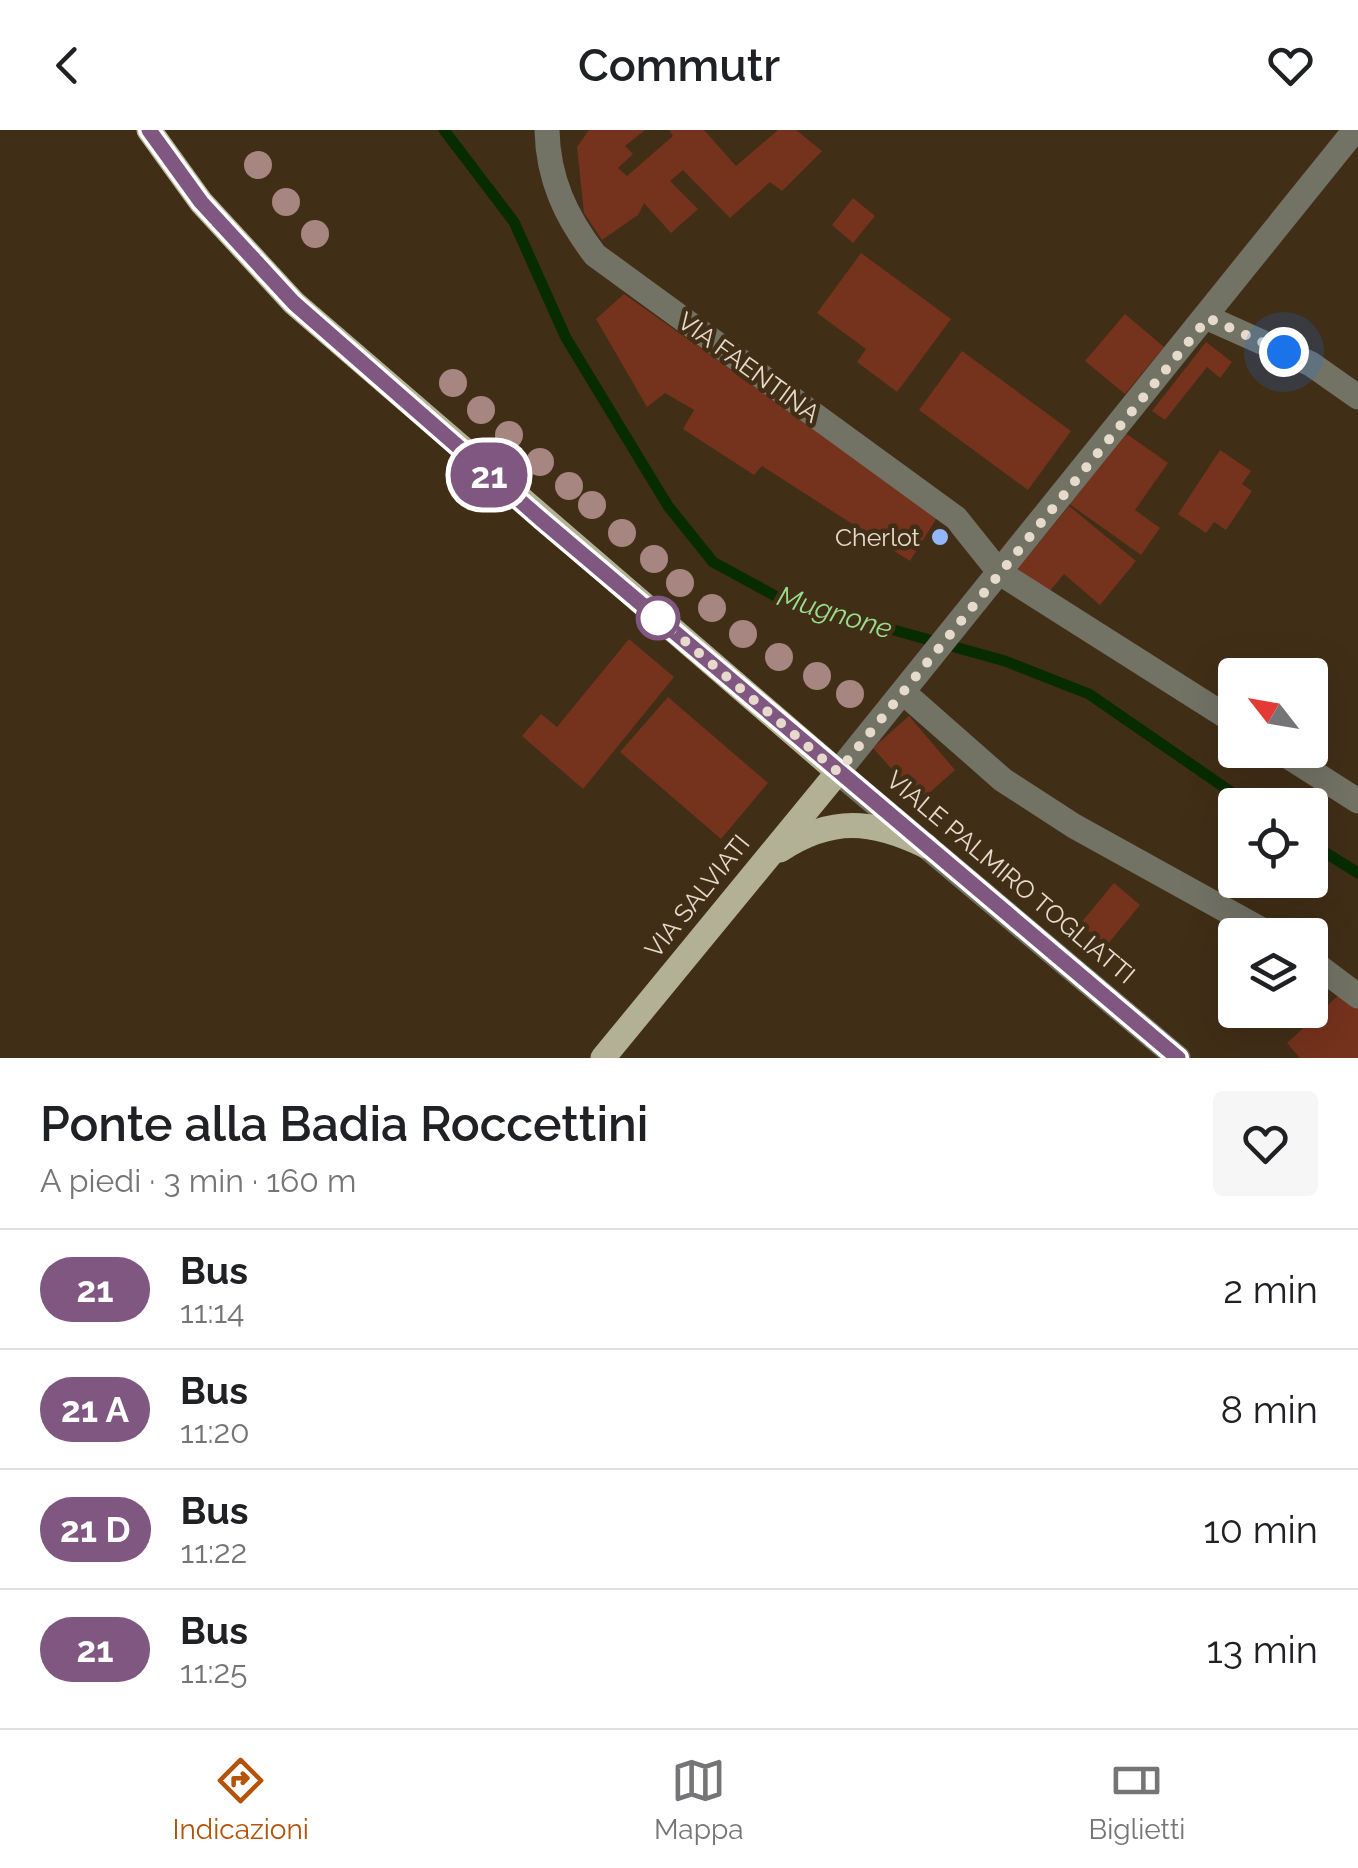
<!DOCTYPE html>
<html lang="it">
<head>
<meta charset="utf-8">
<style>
  body { margin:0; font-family:Raleway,sans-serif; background:#f6f6f6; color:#202124; height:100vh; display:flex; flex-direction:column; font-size:38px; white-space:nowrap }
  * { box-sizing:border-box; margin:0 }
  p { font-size:32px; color:#757577 }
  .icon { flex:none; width:55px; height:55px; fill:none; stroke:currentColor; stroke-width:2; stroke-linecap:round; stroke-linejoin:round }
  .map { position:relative; height:928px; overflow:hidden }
  .side { display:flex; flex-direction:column; background:#fff; flex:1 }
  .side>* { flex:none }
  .badge { padding:0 20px; border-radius:32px; font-size:35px; line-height:65px }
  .needle { width:65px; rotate:301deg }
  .controls { position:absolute; left:1218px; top:528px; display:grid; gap:20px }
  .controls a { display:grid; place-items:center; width:110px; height:110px; border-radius:10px; background:#fff; box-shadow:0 10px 40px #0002; font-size:50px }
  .you { position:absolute; width:50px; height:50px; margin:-25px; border:8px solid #fff; border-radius:50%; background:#1a73e8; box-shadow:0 0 0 15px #1a73e833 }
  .map>.badge { position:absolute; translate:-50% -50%; box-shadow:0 0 0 5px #fff }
  .round { display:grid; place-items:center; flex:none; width:105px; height:105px; border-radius:10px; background:#f6f6f6 }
  .head { display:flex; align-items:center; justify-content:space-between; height:170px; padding:0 40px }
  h1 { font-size:48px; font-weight:600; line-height:75px }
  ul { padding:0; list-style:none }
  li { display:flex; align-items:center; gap:30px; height:120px; padding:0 40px; border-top:2px solid #e0e0e0 }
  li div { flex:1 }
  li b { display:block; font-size:38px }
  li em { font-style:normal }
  li .badge { min-width:110px; font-weight:700; text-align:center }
  header { display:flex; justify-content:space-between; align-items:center; height:130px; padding:0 40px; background:#fff; font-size:45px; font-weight:600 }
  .menu { display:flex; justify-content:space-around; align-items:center; height:140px; border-top:2px solid #e0e0e0; background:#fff; font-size:28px; color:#757577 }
  .menu a { display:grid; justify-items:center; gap:5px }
  .menu .active { color:#b45309 }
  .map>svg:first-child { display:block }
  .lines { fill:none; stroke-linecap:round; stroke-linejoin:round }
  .stream { stroke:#082c02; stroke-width:11 }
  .building { fill:#75321c }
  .minor { stroke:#727265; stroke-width:25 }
  .major { stroke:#b2b195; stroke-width:25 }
  .tree { fill:#a78580 }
  .line-casing { stroke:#fff; stroke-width:22 }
  .line { stroke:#805781; stroke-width:15 }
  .walk { stroke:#e6dacc; stroke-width:10; stroke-dasharray:0 18 }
  .poi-dot { fill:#92b7fd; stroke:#412e17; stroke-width:4 }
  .stop-dot { fill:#fff; stroke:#805781; stroke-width:5 }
  .labels { text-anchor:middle; stroke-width:9; stroke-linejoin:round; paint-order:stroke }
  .street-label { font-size:25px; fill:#e6dacc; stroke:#412e17 }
  .poi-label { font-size:25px; fill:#e6dacc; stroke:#412e17; text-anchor:end }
  .water-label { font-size:28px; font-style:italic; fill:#99dd8c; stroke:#412e17 }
</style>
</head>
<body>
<header><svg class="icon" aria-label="back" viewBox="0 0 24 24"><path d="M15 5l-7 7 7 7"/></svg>Commutr<svg class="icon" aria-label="heart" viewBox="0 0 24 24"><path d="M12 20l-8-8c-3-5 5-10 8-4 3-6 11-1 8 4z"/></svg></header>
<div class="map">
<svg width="1358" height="928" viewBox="0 0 1358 928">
  <rect width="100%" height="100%" fill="#412e17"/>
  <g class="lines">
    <g class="stream">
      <path d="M444 0 514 92 566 208 668 376 713 432 779 468 1005 531 1089 564 1250 675"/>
      <path d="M1310 713 1358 743"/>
    </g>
  </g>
  <g class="building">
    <path d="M589 0H645L625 16 633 24 618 38 627 46 673 6 669 0H704L736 36 778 0H796L822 21 782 61 770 52 730 88 683 40 670 51 698 79 671 103 644 73 638 85 602 110 584 83 577 17Z"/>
    <path d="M853 68 875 86 853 113 832 95Z"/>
    <path d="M861 123 951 189 897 262 857 232 866 219 817 183Z"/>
    <path d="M624 164 938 386 910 431 762 336 754 345 683 299 694 280 665 263 647 277 596 189Z"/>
    <path d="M1125 184 1164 217 1125 264 1085 231Z"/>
    <path d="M1206 212 1232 232 1220 248 1207 237 1165 290 1152 281Z"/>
    <path d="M962 221 1071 301 1028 360 919 280Z"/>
    <path d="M1121 300 1168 333 1135 380 1160 398 1141 425 1068 373Z"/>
    <path d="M1220 320 1251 341 1242 354 1252 361 1226 400 1214 392 1206 403 1178 384Z"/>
    <path d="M1069 376 1136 431 1100 475 1064 444 1044 468 1014 443Z"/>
    <path d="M629 509 674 547 583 659 522 606 541 584 557 597Z"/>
    <path d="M668 567 768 653 721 709 620 622Z"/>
    <path d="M909 586 955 640 920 671 873 618Z"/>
    <path d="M1114 753 1140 775 1107 815 1080 794Z"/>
    <path d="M1340 864 1358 878V928H1300L1287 913Z"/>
  </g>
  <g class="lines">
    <g class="minor">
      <path d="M547 0C548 49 566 87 595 125L956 388 1000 443 1235 592"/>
      <path d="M1208 188 1311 234 1358 267"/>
      <path d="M904 563 1003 650 1074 696 1271 805"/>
      <path d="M1278 620 1358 671"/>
      <path d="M1310 830 1358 866"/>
      <path d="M1178 928 838 642 1355 0"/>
    </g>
    <g class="major">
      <path d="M149 0 201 72 294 173 838 642 603 928"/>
      <path d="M780 720C832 686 872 690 926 716"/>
    </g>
  </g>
  <g class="tree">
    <circle cx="258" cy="35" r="14"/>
    <circle cx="286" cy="72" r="14"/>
    <circle cx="315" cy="104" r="14"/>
    <circle cx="453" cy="253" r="14"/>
    <circle cx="481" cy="280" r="14"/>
    <circle cx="509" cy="305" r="14"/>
    <circle cx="540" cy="332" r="14"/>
    <circle cx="569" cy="356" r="14"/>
    <circle cx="592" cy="375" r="14"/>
    <circle cx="622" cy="403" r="14"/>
    <circle cx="654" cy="429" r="14"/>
    <circle cx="680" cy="453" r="14"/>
    <circle cx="712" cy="478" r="14"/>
    <circle cx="743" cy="504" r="14"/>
    <circle cx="779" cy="527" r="14"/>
    <circle cx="817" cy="546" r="14"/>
    <circle cx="850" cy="564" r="14"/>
  </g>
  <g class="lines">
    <g class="line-casing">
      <path id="line" d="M149 0 201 72 294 173 542 390 1178 928"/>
    </g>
    <use href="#line" class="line"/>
    <path class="walk" d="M658 488 838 642 1208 188 1284 222"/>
  </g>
  <circle class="poi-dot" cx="940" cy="407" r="10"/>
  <circle class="stop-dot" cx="658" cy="488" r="20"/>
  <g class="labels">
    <g class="street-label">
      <text transform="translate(749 237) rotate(36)" y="9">VIA FAENTINA</text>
      <text transform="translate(1011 747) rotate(40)" y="9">VIALE PALMIRO TOGLIATTI</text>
      <text transform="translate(697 766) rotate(-51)" y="9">VIA SALVIATI</text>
    </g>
    <g class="poi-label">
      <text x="920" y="416">Cherlot</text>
    </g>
    <g class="water-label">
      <text transform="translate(835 482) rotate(17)" y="10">Mugnone</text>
    </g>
  </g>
</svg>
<div class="controls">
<a><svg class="needle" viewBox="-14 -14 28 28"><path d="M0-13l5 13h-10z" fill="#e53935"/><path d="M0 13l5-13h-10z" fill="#757577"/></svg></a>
<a><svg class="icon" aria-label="locate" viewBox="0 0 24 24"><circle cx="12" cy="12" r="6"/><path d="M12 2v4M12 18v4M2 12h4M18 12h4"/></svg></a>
<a><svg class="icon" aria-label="layers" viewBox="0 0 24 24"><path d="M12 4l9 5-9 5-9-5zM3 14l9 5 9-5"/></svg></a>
</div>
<div class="you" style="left:1284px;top:222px"></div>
<b class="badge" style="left:489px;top:345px;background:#805781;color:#fff">21</b>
</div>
<section class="side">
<div class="head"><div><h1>Ponte alla Badia Roccettini</h1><p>A piedi · 3 min · 160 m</p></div><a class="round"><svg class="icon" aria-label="heart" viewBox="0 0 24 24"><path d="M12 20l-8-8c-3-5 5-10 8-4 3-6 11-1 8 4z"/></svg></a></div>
<ul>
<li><span class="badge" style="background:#805781;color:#fff">21</span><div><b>Bus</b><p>11:14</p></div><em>2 min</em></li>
<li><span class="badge" style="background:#805781;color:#fff">21 A</span><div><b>Bus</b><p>11:20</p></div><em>8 min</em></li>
<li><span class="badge" style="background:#805781;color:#fff">21 D</span><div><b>Bus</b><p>11:22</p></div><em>10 min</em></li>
<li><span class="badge" style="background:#805781;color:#fff">21</span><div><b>Bus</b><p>11:25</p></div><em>13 min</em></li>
</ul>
</section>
<nav class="menu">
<a class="active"><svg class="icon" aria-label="directions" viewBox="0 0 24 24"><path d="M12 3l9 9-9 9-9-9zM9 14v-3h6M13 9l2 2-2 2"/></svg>Indicazioni</a>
<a><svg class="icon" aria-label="map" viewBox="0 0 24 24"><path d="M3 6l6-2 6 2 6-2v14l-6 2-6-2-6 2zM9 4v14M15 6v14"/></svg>Mappa</a>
<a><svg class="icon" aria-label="tickets" viewBox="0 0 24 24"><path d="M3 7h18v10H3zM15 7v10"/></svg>Biglietti</a>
</nav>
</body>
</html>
